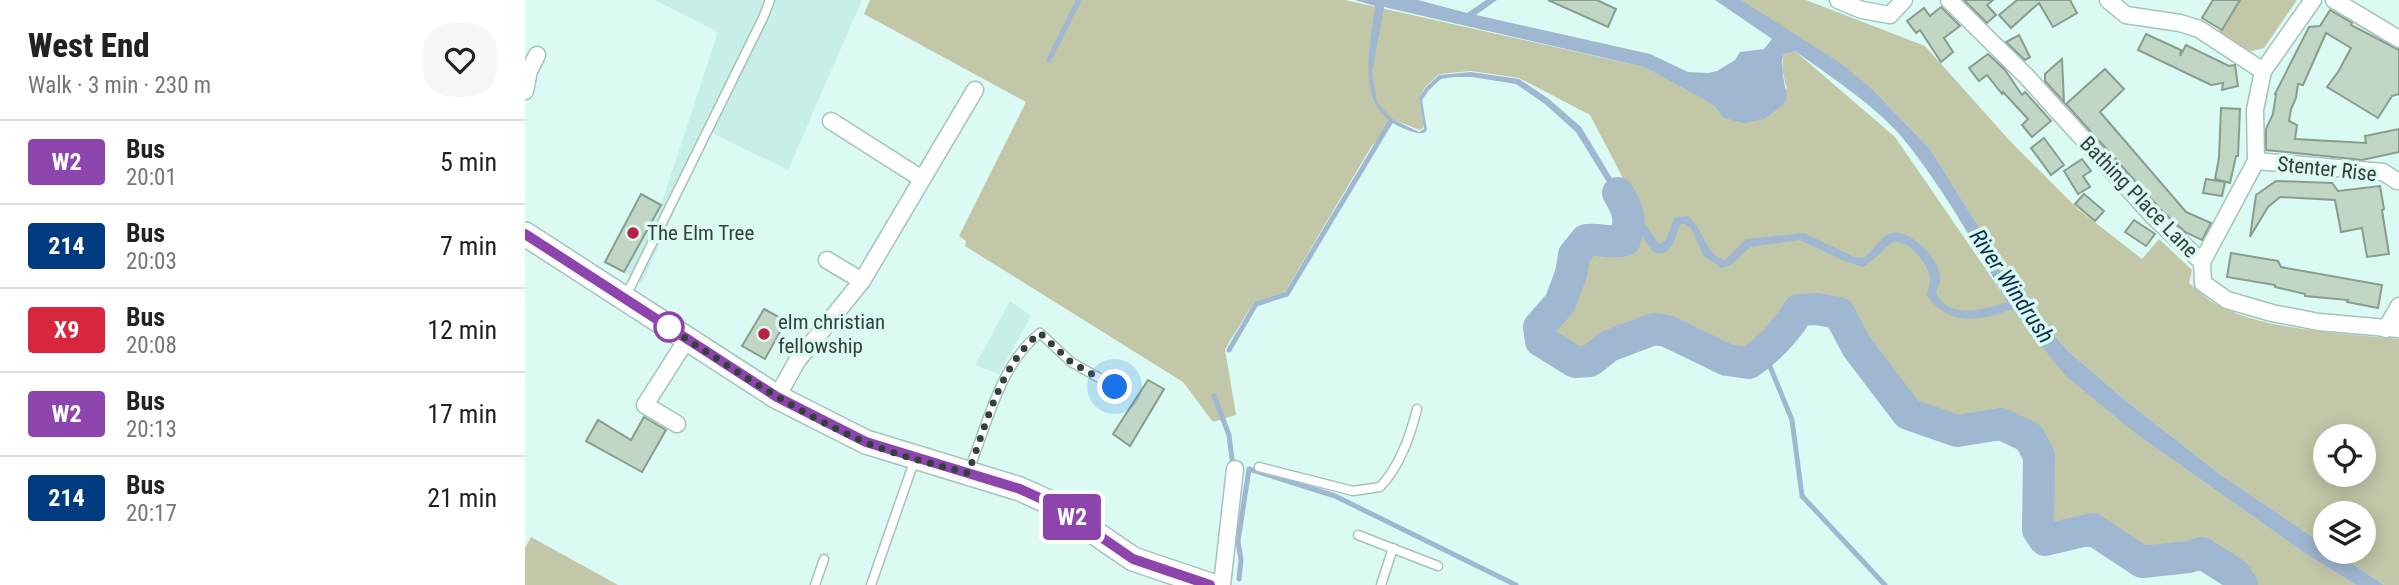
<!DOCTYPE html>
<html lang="en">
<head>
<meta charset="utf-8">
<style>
  body { margin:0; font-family:"Roboto Condensed",sans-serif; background:#f6f6f6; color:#222; height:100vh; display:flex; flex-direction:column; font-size:26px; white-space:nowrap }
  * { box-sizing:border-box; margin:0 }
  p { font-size:23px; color:#767676 }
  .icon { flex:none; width:38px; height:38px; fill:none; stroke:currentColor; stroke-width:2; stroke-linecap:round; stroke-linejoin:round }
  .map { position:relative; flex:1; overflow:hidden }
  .details { display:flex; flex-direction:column; background:#fff; width:525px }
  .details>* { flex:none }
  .badge { padding:0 14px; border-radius:5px; font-size:24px; line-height:46px }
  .controls { position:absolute; left:1788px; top:424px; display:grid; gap:14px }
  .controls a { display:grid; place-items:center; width:63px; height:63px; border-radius:50%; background:#fff; box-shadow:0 4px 18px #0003; font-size:35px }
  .you { position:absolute; width:35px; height:35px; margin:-18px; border:5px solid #fff; border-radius:50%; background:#1a73e8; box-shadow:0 0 0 10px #1a73e833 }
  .map>.badge { position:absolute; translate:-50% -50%; box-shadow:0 0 0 4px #fff }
  .round { display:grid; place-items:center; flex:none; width:74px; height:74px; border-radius:28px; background:#f6f6f6 }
  .head { display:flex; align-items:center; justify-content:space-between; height:119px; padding:0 28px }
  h1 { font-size:33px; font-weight:800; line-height:52px }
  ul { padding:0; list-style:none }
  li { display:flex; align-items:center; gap:21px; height:84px; padding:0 28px; border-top:2px solid #e0e0e0 }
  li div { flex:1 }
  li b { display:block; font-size:26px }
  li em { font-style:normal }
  li .badge { min-width:77px; font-weight:700; text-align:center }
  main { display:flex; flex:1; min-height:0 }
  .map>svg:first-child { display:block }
  .built { fill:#c7efe8 }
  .green { fill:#c1c7a7; fill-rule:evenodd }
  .water { fill:#9fb7d1; fill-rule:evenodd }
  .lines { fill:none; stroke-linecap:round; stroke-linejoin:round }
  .stream { stroke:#9fb7d1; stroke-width:5 }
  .river { stroke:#9fb7d1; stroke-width:32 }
  .building { fill:#c2d6c5; stroke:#899d8c; stroke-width:2 }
  .lane-casing { stroke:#a5c2bd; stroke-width:11 }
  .street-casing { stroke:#a5c2bd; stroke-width:19 }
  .secondary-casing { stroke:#a5c2bd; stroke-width:26 }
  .lane { stroke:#fff; stroke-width:8 }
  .street { stroke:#fff; stroke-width:16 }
  .secondary { stroke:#fff; stroke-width:23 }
  .line-casing { stroke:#fff; stroke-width:16 }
  .line { stroke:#8e44ad; stroke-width:10 }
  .walk { stroke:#34403e; stroke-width:7; stroke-dasharray:0 12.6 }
  .poi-dot { fill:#b62442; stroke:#dbfaf4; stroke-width:2.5 }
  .stop-dot { fill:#fff; stroke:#8e44ad; stroke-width:3.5 }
  .labels { text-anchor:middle; stroke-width:7; stroke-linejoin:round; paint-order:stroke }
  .street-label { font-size:21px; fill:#34403e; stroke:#dbfaf4 }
  .poi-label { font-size:21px; fill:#34403e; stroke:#dbfaf4; text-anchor:start }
  .water-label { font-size:23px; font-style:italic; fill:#093052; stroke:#dbfaf4 }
</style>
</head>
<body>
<main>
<section class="details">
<div class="head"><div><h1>West End</h1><p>Walk · 3 min · 230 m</p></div><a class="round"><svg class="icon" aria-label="heart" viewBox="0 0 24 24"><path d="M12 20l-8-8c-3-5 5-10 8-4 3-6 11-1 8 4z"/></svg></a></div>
<ul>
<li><span class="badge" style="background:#8e44ad;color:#fff">W2</span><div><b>Bus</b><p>20:01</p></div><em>5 min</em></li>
<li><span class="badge" style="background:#003b80;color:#fff">214</span><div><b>Bus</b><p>20:03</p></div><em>7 min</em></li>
<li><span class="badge" style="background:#d7263d;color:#fff">X9</span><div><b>Bus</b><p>20:08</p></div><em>12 min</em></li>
<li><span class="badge" style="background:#8e44ad;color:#fff">W2</span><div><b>Bus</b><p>20:13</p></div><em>17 min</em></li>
<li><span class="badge" style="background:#003b80;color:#fff">214</span><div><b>Bus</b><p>20:17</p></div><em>21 min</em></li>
</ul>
</section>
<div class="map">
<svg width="1874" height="585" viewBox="0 0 1874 585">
  <rect width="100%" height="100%" fill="#dbfaf4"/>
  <g class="built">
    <path d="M130 0H337L263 170 185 132 117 283 99 272 136 205 193 32Z"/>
    <path d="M485 301 506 316 474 374 450 365Z"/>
  </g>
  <g class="green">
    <path d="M345 0H820L1119 67 1177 97 1189 106 1199 118 1262 88C1258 77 1256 65 1259 54L1270 51 1370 137 1504 332 1614 436 1781 554 1831 585H1727L1718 568 1679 544 1618 553 1571 521 1522 531 1520 453 1510 432 1479 416 1433 421 1388 408 1320 306 1267 301 1221 354 1203 352 1149 323 1131 319 1076 337 1053 354 1025 337 1024 329 1044 303 1057 257 1066 246 1092 250 1106 245 1109 232 1110 201 1065 115 994 78 946 71 914 74 900 87 894 98 898 123V128L895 130 869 120 846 147 760 292 729 302 700 349 711 415 688 422 658 382 440 246 441 241 434 236 501 102 339 14Z"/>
    <path d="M1214 0H1281L1400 46 1485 141 1554 210 1617 259 1634 239 1667 270 1664 283C1673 289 1680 298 1689 303 1734 330 1822 334 1874 339V585H1859L1808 551H1839V513H1801V546L1696 475 1600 400 1543 351 1500 301 1405 149 1349 91ZM1801 436H1839V474H1801Z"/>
    <path d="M1715 0H1772L1739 48 1723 52 1693 33Z"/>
    <path d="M6 537 93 585H0V548Z"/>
  </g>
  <path class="water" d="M830 0H893L942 13 961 0H972L951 15 1125 54 1163 72 1184 73 1192 71 1210 60 1215 52 1239 49 1247 39 1190 0H1216L1314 62 1349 91 1405 149 1500 301 1543 351 1600 400 1696 475 1801 546V551H1808L1859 585H1831L1781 554 1614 436 1541 376 1487 309C1455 321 1426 327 1402 296 1402 289 1407 281 1404 274 1400 261 1384 239 1368 242 1365 243 1347 262 1338 267L1317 260 1275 240 1225 247 1207 264 1197 268 1179 256 1166 228 1157 223C1151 230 1151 242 1144 249 1127 267 1116 230 1111 221L1106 222 1107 234 1100 233 1098 208 1051 132 1020 104 991 84 947 77H929L916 79 904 90 897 100 902 130 899 133C890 134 882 130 873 126 829 103 846 45 850 6ZM859 7 1119 67 1177 98 1189 106 1199 118 1218 123 1239 119 1258 105 1262 98 1258 76 1257 60 1259 54 1270 51C1302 74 1349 105 1375 135 1415 182 1452 248 1482 302 1460 310 1422 320 1411 292 1411 291 1415 283 1415 281 1418 262 1387 230 1368 233 1355 235 1349 252 1338 258L1329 257 1279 233 1221 239 1200 260C1180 255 1179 229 1163 216L1149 218 1141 240 1134 244 1116 218 1105 208 1056 127 1024 99 994 79 946 72 914 75 901 87 894 98 899 129 894 132 867 119 852 102 847 73Z"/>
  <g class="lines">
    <g class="stream">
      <path d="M524 60 554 0"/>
      <path d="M704 350 731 304 762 294 866 121"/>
      <path d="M1239 352 1267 420 1277 496 1360 585"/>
      <path d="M689 396 704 435 707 459"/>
      <path d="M714 579 716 560 713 541 724 469 810 496 991 585"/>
    </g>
    <path class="river" d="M1093 193C1104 211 1106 219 1100 240 1086 244 1075 238 1061 240L1049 255 1046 274 1035 303 1014 327 1016 341 1050 362 1065 361 1084 346 1129 329 1142 331 1202 360 1224 363C1244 349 1261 331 1274 310L1291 309 1314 313 1332 347 1383 414 1432 431 1476 424 1504 437 1514 456 1513 530 1520 540 1567 529 1617 562 1664 557 1677 553 1710 574 1717 585"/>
  </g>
  <g class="building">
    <path d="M1023 0H1072L1091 9 1083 27Z"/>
    <path d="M1439 0H1468L1462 5 1471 15 1462 23Z"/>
    <path d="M1492 0H1545L1552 13 1528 27 1514 3 1486 28 1474 15Z"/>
    <path d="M1688 0H1715L1697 30 1677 18Z"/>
    <path d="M1416 7 1435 26 1419 38 1428 52 1416 62 1395 30 1391 33 1382 21 1399 8 1405 16Z"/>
    <path d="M1805 10 1827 23 1826 25 1874 50V94L1867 96 1853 118 1802 87 1813 72 1826 48 1801 33 1778 85 1773 84 1771 98 1766 109 1764 121 1772 125 1770 139 1841 143 1840 136 1874 129V152L1837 160 1741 150V129L1748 114 1751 94H1750L1784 27 1795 26Z"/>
    <path d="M1621 34 1656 50 1655 56 1661 45 1704 66 1710 65 1713 86 1697 90 1698 83 1686 85 1613 50Z"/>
    <path d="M1494 35 1505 57 1500 60 1481 42Z"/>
    <path d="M1463 54 1480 70 1497 95 1500 92 1526 121 1507 137 1497 125 1503 119 1478 92 1477 94 1462 75 1454 81 1444 68Z"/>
    <path d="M1537 59 1539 102 1520 81V74Z"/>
    <path d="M1580 69 1599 89 1575 112 1661 212 1686 223 1677 240 1660 232 1636 210 1541 104Z"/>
    <path d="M1696 108 1715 109 1713 156H1711L1705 183 1690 179 1694 158Z"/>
    <path d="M1519 138 1539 165 1526 175 1506 148Z"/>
    <path d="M1557 159 1566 171 1558 176 1565 187 1553 194 1539 171Z"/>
    <path d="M1681 179 1700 182 1697 196 1678 193Z"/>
    <path d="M1751 181 1807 183 1813 191 1855 186 1859 209 1857 210 1864 254 1842 257 1837 228 1816 232 1810 200 1755 197 1743 207 1725 237 1731 195Z"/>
    <path d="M116 194 136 205 99 272 80 262Z"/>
    <path d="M1559 194 1579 211 1570 221 1550 204Z"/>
    <path d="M1609 220 1630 234 1621 246 1600 232Z"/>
    <path d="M1706 253 1753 261 1756 267 1857 285 1853 308 1822 302 1823 300 1780 296V294L1750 287V285L1702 277Z"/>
    <path d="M239 309 261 321 240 359 217 346Z"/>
    <path d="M623 380 639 389 605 446 588 434Z"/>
    <path d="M119 417 141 430 117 472 61 441 73 420 106 440Z"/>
  </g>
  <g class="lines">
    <g class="lane-casing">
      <g id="lane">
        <path d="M101 296 238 18 245 0"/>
        <path d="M734 467 828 491 855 487C875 466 885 437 892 409"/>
        <path d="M444 470C462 425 475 364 515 333L546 362 590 387"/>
        <path d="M833 535 913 566"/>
        <path d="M290 585 299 559"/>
        <path d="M346 585 390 459"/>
        <path d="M856 585 868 548"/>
      </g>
    </g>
    <g class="street-casing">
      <g id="street">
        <path d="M1313 0 1337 10 1365 15 1379 0"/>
        <path d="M1424 0 1502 77 1629 217 1677 262 1678 283 1702 300 1747 313 1794 322 1874 329"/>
        <path d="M1583 0 1601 15 1655 23 1674 29 1738 71 1730 110 1731 161 1677 262"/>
        <path d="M1809 0 1874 39"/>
        <path d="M1738 71 1788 0"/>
        <path d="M0 91 4 71 12 55"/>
        <path d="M306 121 397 179"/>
        <path d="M1731 161 1858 172 1872 181"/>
        <path d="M302 260 337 281"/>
        <path d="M1861 329 1874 306"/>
        <path d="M252 397 272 361 337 281 450 90"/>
        <path d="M152 424 120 405 162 339"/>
        <path d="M697 585 710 469"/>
      </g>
    </g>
    <g class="secondary-casing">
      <path id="secondary" d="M0 234 252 397 341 442 495 489 528 504 608 559 685 585"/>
    </g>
    <use href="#lane" class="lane"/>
    <use href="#street" class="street"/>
    <use href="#secondary" class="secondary"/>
  </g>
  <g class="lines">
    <g class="line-casing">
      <path id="line" d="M0 234 252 397 341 442 495 489 528 504 608 559 685 585"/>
    </g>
    <use href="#line" class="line"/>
    <path class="walk" d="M144 327 141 326C206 367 269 412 340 442 373 456 409 464 443 473 461 427 474 365 515 333L546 362 590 387"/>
  </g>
  <g class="poi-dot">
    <circle cx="108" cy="233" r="7"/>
    <circle cx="239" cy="334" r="7"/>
  </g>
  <circle class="stop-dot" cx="144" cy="327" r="14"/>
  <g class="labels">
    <g class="street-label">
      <text transform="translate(1802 169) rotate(6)" y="7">Stenter Rise</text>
      <text transform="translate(1614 197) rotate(46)" y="7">Bathing Place Lane</text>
    </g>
    <g class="poi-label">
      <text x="122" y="240">The Elm Tree</text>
      <text x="253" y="329">elm christian<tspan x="253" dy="24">fellowship</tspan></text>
    </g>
    <g class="water-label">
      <text transform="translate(1487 286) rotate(56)" y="8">River Windrush</text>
    </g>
  </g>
</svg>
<div class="controls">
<a><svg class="icon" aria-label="locate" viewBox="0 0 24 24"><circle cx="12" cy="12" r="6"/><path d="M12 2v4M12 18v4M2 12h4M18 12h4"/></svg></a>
<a><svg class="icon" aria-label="layers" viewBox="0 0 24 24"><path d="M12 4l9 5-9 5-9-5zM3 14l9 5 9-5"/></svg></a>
</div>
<div class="you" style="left:590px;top:387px"></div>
<b class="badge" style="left:547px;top:517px;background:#8e44ad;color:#fff">W2</b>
</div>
</main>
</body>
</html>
